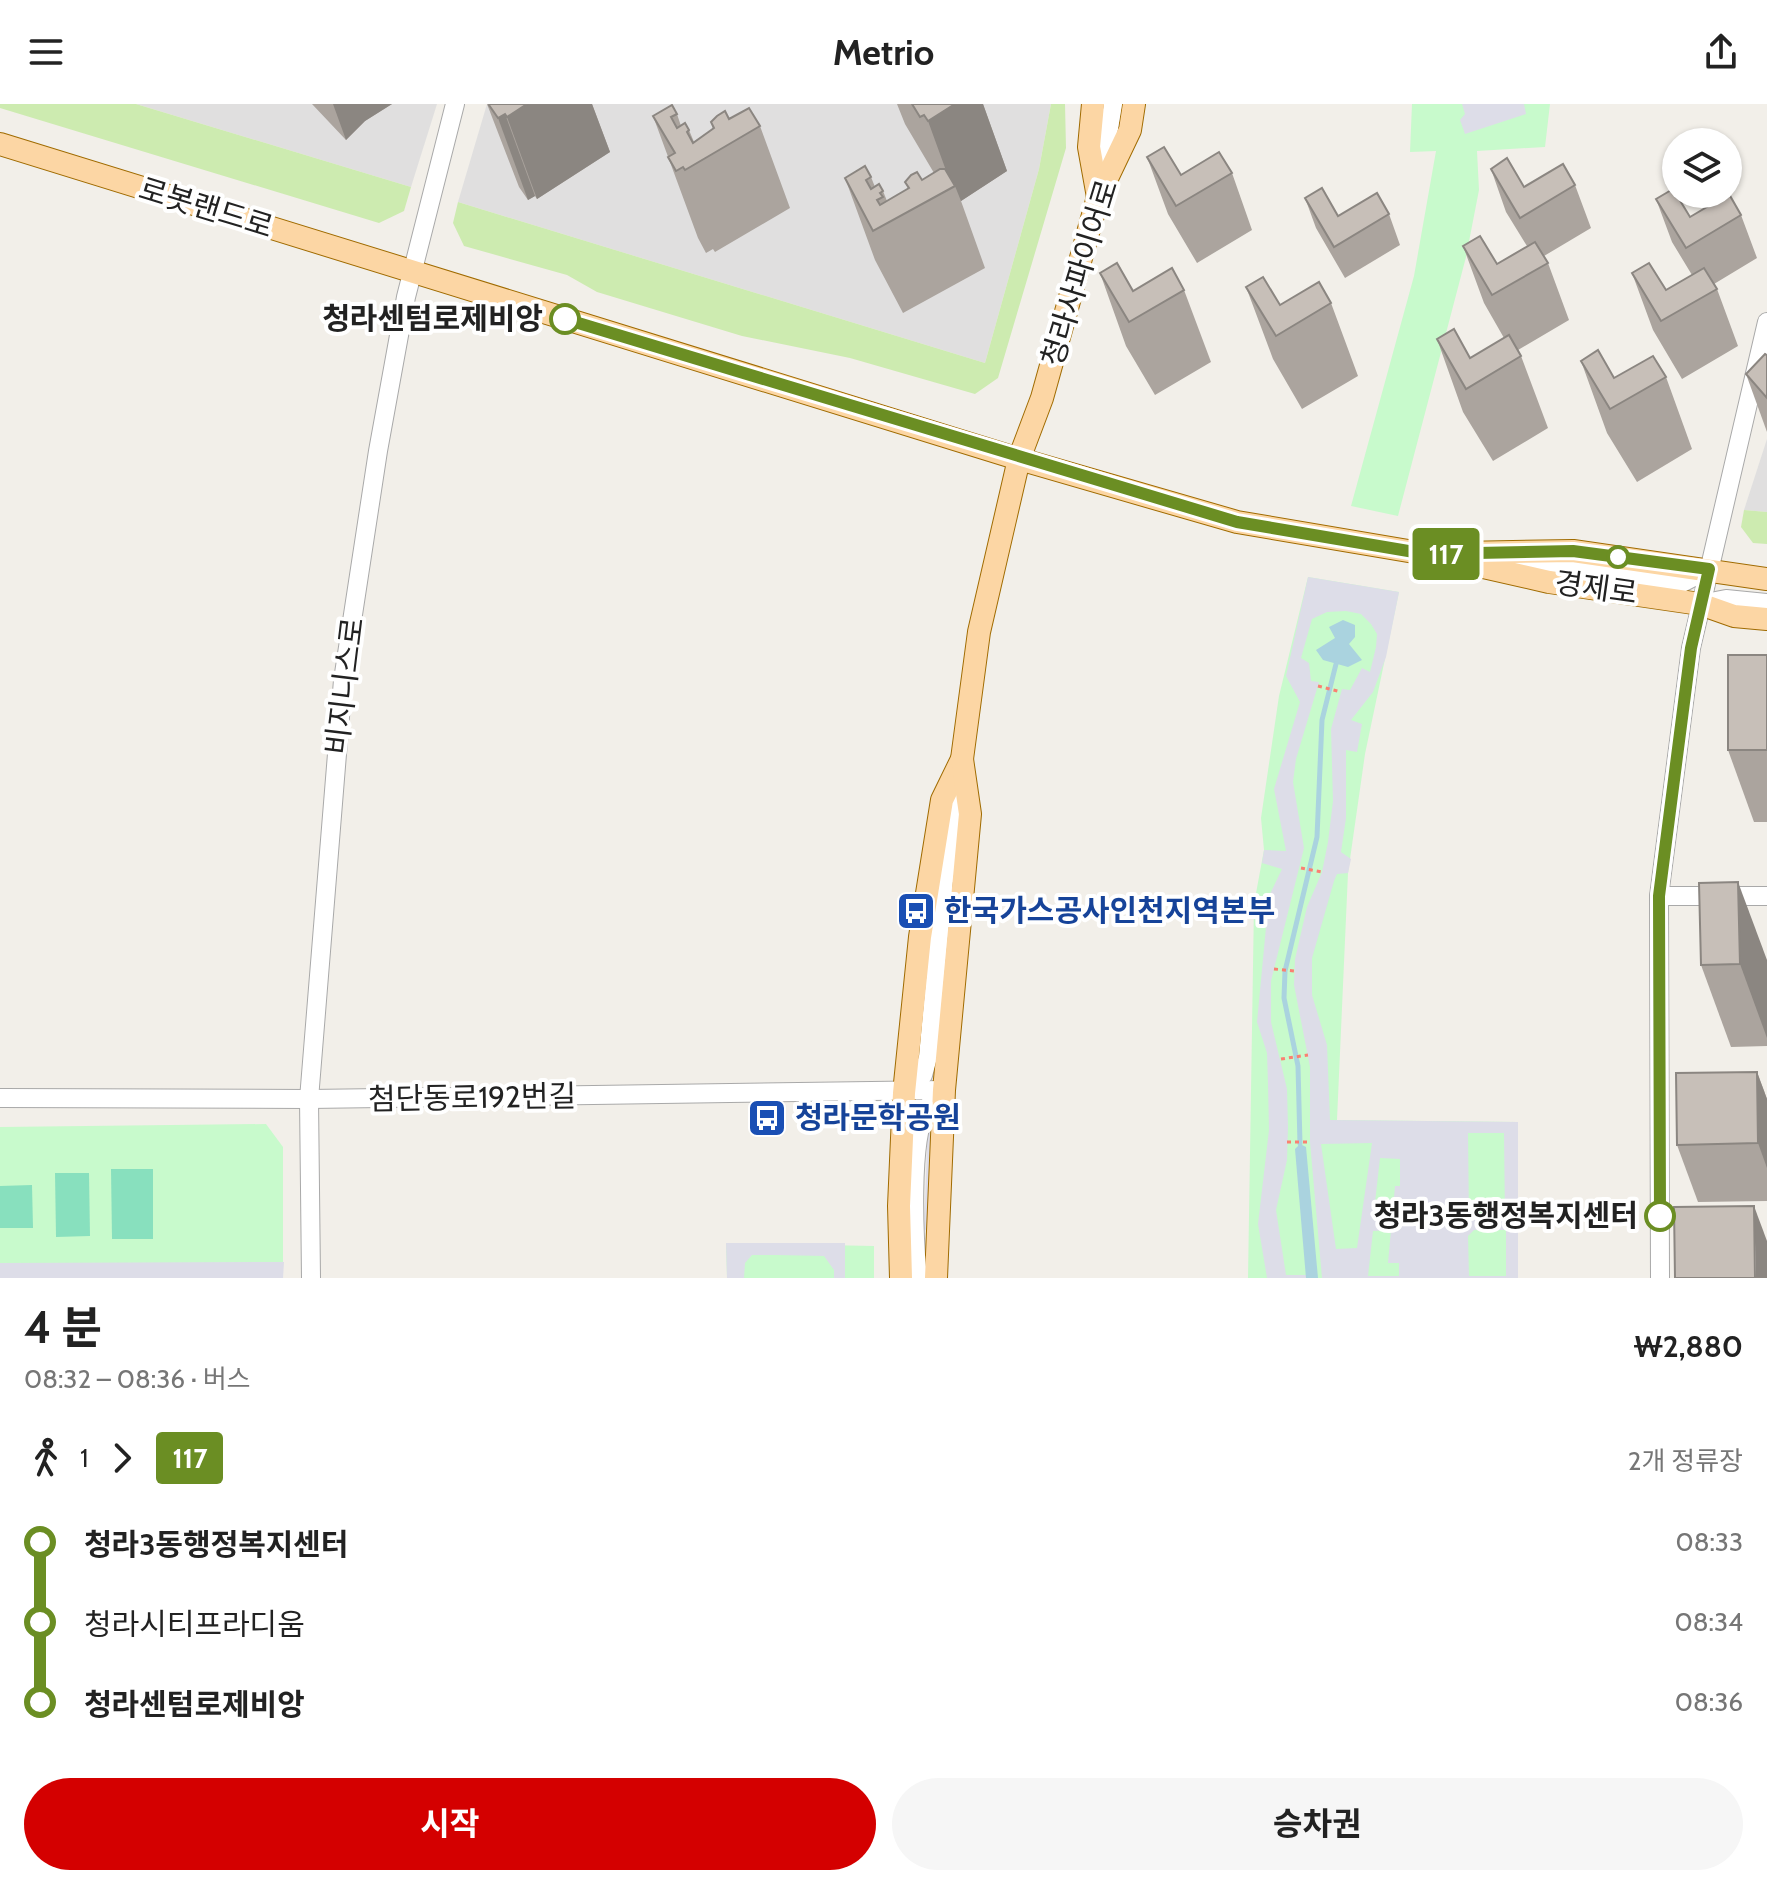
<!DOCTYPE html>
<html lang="ko">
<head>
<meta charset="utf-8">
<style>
  body { margin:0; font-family:Cabin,"Noto Sans KR",sans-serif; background:#f6f6f6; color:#222; height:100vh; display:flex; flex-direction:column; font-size:30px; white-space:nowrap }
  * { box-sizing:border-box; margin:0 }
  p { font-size:26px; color:#767676 }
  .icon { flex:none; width:44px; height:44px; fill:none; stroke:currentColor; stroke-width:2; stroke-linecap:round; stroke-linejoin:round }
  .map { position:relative; height:1174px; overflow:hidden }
  .side { display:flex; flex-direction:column; background:#fff; flex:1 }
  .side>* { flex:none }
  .badge { padding:0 16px; border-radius:6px; font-size:28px; line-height:52px }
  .controls { position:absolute; left:1662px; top:24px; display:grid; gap:16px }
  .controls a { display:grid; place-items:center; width:80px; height:80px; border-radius:50%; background:#fff; box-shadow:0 2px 6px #0004; font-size:40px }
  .map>.badge { position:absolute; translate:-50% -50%; box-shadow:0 0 0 4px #fff }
  .legs { display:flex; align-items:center; gap:12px; height:88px; padding:0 24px; font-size:26px }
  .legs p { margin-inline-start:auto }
  .summary { display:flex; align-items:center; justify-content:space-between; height:136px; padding:0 24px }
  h1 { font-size:44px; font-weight:700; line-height:60px }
  .primary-button { display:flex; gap:16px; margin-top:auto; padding:16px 24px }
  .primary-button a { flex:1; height:92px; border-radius:48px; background:#d40000; color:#fff; font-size:32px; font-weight:700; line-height:92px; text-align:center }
  .primary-button a+a { background:#f6f6f6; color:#222 }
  ul { padding:0 24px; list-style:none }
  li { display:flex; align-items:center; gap:28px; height:80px; font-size:30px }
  li i { display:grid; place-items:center; width:12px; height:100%; margin:0 10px; background:currentColor }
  li i::after { content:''; width:20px; height:20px; margin:-10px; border:6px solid; border-radius:50%; background:#fff }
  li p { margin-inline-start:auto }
  li:first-child i { background:linear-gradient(#0000 50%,currentColor 0) }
  li:last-child i { background:linear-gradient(currentColor 50%,#0000 0) }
  header { display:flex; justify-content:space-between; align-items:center; height:104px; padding:0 24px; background:#fff; font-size:36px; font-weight:700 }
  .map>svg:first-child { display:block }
  .residential { fill:#e0dfdf }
  .grass { fill:#cdebb0 }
  .park { fill:#c8facc }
  .pitch { fill:#88e0be }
  .plaza { fill:#dddde8; fill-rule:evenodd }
  .water { fill:#aad3df }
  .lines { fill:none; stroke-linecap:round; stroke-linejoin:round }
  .stream { stroke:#aad3df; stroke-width:5 }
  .minor-casing { stroke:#a9a9a9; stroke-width:20 }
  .major-casing { stroke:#a06b00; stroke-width:24 }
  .path { stroke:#fa8072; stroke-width:3; stroke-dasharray:4 4; stroke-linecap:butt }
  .minor { stroke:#fff; stroke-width:18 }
  .major { stroke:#fcd6a4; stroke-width:22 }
  .wall { fill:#aba49e }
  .shaded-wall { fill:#8b8681 }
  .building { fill:#c7bfb8; stroke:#8b8681; stroke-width:2 }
  .line-1-casing { stroke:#fff; stroke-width:18 }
  .line-1 { stroke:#6b8e23; stroke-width:12 }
  .stop-1-dot { fill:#fff; stroke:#6b8e23; stroke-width:4 }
  .labels { text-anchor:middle; stroke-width:8; stroke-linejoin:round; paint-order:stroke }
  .street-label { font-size:30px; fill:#222; stroke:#fff }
  .stop-label { font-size:30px; font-weight:bold; fill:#222; stroke:#fff; text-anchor:end }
  .transit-label { font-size:30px; font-weight:bold; fill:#164399; stroke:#fff; text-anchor:start }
</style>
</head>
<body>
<header><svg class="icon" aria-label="menu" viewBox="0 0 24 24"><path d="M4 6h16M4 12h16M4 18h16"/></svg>Metrio<svg class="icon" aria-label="share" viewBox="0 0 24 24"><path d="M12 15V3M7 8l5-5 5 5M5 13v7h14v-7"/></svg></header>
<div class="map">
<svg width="1767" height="1174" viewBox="0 0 1767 1174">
  <rect width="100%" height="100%" fill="#f2efe9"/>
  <g class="residential">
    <path d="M136 0H437L411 83Z"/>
    <path d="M487 0H1051L1039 65 985 259 458 98Z"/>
    <path d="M1767 335V408L1744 406Z"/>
  </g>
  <g class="grass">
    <path d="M0 0H136L411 83 404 107 379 119 0 4Z"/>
    <path d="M1051 0H1065L1066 44 998 274 975 290 850 254 742 232 597 188 567 171 464 142 453 119 458 98 985 259 1039 65Z"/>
    <path d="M1744 406 1767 408V440L1753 439 1741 423Z"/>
  </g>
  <g class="park">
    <path d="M1412 0H1550L1545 43 1477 47 1479 86 1466 153 1398 412 1351 402 1414 172 1436 47 1410 48Z"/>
    <path d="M1308 473 1399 488 1365 650 1348 769 1337 1016 1518 1018V1174H1248L1254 800 1264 746 1261 714 1279 592Z"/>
    <path d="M266 1020 283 1043V1174H0V1023Z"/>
    <path d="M726 1139 874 1142V1174H727Z"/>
  </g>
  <g class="pitch">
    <path d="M111 1065H153V1135H112Z"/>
    <path d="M55 1069H89L90 1132 56 1133Z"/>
    <path d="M32 1081 33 1124H0V1082Z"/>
  </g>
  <g class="plaza">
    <path d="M1462 0H1524L1526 10 1465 30 1460 16 1465 10Z"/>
    <path d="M1308 473 1399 488 1386 553 1373 588 1351 616 1362 620 1357 648 1346 646V714L1341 748 1351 755 1348 769 1337 770 1334 777 1312 854V891L1327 941 1330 1016 1518 1018V1174H1322L1310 1038V963L1294 881 1295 855 1307 803 1322 768 1328 738 1333 697 1331 625 1342 585 1350 586 1362 564 1370 568 1376 543 1377 530 1371 520 1361 510 1346 507 1327 508 1312 515 1301 554 1309 559 1311 577 1319 578 1296 655 1293 678 1304 744 1271 877V918L1287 985 1288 1023 1287 1056 1276 1106 1286 1171H1306V1174H1267L1258 1120 1269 1026 1268 980 1267 949 1257 918 1269 792 1282 765 1262 759 1264 746 1286 747 1274 685 1300 598 1286 572ZM1468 1029H1504L1505 1115H1469ZM1372 1039 1357 1144 1336 1145 1321 1040ZM1380 1054 1400 1055V1082H1395L1392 1116H1373ZM1391 1126 1388 1159H1399V1172H1368L1373 1127ZM1474 1126H1506V1172H1469L1468 1132Z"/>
    <path d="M928 1015H933L928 1124 924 1127Z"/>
    <path d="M726 1139H845V1174H834V1166L824 1152 777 1151H752L745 1159 744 1174H727Z"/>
    <path d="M284 1158 283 1174H0V1159Z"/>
  </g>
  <g class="water">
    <path d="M1343 516 1355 521V533L1349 540 1362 556 1348 563 1323 556 1316 546 1335 534 1329 523Z"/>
    <path d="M1300 1040 1306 1043 1318 1174H1306L1295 1045Z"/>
  </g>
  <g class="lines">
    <path class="stream" d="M1300 1040 1298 962 1284 894 1285 867 1317 733 1322 616 1336 560"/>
    <g class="minor-casing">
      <g id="minor">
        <path d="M1100 79 1113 0"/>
        <path d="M1514 455 1678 481 1709 465"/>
        <path d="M1700 500 1726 495 1767 499"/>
        <path d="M1659 792H1767"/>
        <path d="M904 989 923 971 928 953 944 777 959 673"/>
        <path d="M0 994 309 995 944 986"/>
        <path d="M311 1174 309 995 343 576 378 347 406 193 455 0"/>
        <path d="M918 1174C914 1136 909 1036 927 1004 931 998 938 992 944 986"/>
        <path d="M1660 1174 1659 792 1691 544 1767 218"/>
      </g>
    </g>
    <g class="major-casing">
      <g id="major">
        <path d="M1093 0 1089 43 1098 93"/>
        <path d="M0 40 1019 355 1237 418 1426 450 1549 478 1700 500 1734 512 1767 515"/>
        <path d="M1459 449 1573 447 1767 475"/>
        <path d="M901 1174 899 1102 904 989 920 833 942 696 962 655 979 528 1019 355 1042 294 1098 93 1130 26 1134 0"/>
        <path d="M936 1174 944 986 970 710 962 655"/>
      </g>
    </g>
    <g class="path">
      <path d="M1318 582 1341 588"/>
      <path d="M1301 764 1322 768"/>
      <path d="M1274 865 1295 867"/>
      <path d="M1281 955 1308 951"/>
      <path d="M1287 1038H1310"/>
    </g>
    <use href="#minor" class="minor"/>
    <use href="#major" class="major"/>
  </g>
  <g class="wall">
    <path d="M312 0H392L365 17 346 36Z"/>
    <path d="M487 0H592L610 48 537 95 535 92 528 96 519 83Z"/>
    <path d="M897 0H983L1007 67 961 97 985 164 903 209 875 156 845 74 871 73 875 83 883 87 887 97 908 85 905 78 922 76 934 69 905 20Z"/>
    <path d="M677 10 681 22 689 26 694 38 713 25 711 18 729 15 760 22 790 104 715 148 713 145 706 149 698 134 653 12Z"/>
    <path d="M1147 53 1181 71 1232 69 1252 126 1197 159 1168 110Z"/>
    <path d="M1491 65 1524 83 1575 81 1591 124 1544 152 1548 159 1569 216 1518 246 1521 252 1548 324 1493 357 1463 308 1437 235 1470 254 1504 234 1484 199 1463 142 1497 160 1527 142 1506 108Z"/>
    <path d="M1305 94 1338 112 1389 110 1400 141 1345 174 1316 124Z"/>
    <path d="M1656 95 1690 113 1741 111 1757 154 1714 180 1717 185 1738 242 1682 275 1653 226 1632 169 1666 186 1692 171 1672 138Z"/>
    <path d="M1100 169 1133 187 1184 186 1211 258 1155 291 1126 242Z"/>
    <path d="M1246 183 1280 201 1331 199 1358 272 1302 305 1273 255Z"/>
    <path d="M1767 251V328L1746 270Z"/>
    <path d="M1581 257 1614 274 1666 273 1692 345 1637 378 1607 329Z"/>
    <path d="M1767 551V718H1754L1728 646Z"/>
    <path d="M1767 856V942L1731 943 1701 861Z"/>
    <path d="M1757 968 1767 995V1097L1698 1098 1677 1041Z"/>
  </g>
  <g class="shaded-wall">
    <path d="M333 0H392L365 17 346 36Z"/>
    <path d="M527 0H592L610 48 537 95 507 13Z"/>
    <path d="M955 0H983L1007 67 961 97 955 82 952 83 928 17Z"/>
    <path d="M505 10 535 92 528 96 498 14Z"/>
    <path d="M1738 778 1767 856V934L1740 860Z"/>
    <path d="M1757 968 1767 995V1064L1758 1039Z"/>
    <path d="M1754 1102 1767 1137V1174H1756Z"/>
  </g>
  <g class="building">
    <path d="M490 0H527L507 13 505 10 498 14 489 1Z"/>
    <path d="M912 0H955L928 17 924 11 920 13Z"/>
    <path d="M672 1 677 10 671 13 677 24 685 19 689 26 687 28 693 39 714 24 711 18 717 12 725 7 729 15 749 4 760 22 685 66 683 63 676 67 668 53 675 49 653 12Z"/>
    <path d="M1164 43 1181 71 1219 48 1232 69 1176 102 1147 53Z"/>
    <path d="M1507 54 1524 83 1563 60 1575 81 1520 114 1491 65Z"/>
    <path d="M865 62 871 73 866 76 871 85 879 80 883 87 880 89 883 93 877 96 880 101 909 84 905 78 911 71 917 68 922 76 940 65H945L955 82 873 127 845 74Z"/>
    <path d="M1322 84 1338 112 1377 89 1389 110 1334 143 1305 94Z"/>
    <path d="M1673 85 1690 113 1729 90 1741 111 1686 144 1656 95Z"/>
    <path d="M1480 132 1497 160 1535 138 1548 159 1492 191 1463 142Z"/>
    <path d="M1117 159 1133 187 1172 164 1184 186 1129 218 1100 169Z"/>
    <path d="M1649 159 1666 186 1704 164 1717 185 1661 217 1632 169Z"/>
    <path d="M1263 173 1280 201 1319 178 1331 199 1276 232 1246 183Z"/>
    <path d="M1454 225 1470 254 1509 231 1521 252 1466 285 1437 235Z"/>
    <path d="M1598 246 1614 274 1653 252 1666 273 1610 305 1581 257Z"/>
    <path d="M1765 250 1767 251V294L1746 270Z"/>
    <rect x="1728" y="551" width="39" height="95"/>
    <path d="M1738 778 1740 860 1701 861 1699 779Z"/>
    <path d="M1757 968 1758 1039 1677 1041 1676 969Z"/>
    <path d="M1754 1102 1755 1174H1675L1674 1103Z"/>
  </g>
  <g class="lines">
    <g class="line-1-casing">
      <path id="line-1" d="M565 215 1237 418 1426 450 1573 447 1709 465 1691 544 1659 792 1660 1112"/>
    </g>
    <use href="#line-1" class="line-1"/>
  </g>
  <defs>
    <g id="bus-square" transform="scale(2)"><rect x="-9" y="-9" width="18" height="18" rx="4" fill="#1a4fb4" stroke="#fff"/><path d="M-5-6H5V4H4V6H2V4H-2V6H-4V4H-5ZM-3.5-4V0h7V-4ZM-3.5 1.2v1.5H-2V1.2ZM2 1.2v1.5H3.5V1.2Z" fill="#fff"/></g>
  </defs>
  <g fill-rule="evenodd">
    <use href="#bus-square" x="916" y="807"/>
    <use href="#bus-square" x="767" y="1014"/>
  </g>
  <g class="stop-1-dot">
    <circle cx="565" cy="215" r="14"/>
    <circle cx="1618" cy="453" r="10"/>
    <circle cx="1660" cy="1112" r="14"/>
  </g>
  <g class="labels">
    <g class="street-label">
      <text transform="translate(206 104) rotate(17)" y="10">로봇랜드로</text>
      <text transform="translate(1080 169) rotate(-73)" y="10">청라사파이어로</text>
      <text transform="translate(1596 484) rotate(8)" y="10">경제로</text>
      <text transform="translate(345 582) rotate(-83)" y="10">비지니스로</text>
      <text transform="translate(472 994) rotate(-1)" y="10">첨단동로192번길</text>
    </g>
    <g class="stop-label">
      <text x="543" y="225">청라센텀로제비앙</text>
      <text x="1638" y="1122">청라3동행정복지센터</text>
    </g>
    <g class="transit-label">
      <text x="944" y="817">한국가스공사인천지역본부</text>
      <text x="795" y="1024">청라문학공원</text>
    </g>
  </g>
</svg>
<div class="controls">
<a><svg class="icon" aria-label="layers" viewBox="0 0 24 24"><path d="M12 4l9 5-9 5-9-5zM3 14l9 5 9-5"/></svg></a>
</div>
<b class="badge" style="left:1446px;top:450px;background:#6b8e23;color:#fff">117</b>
</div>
<section class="side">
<div class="summary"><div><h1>4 분</h1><p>08:32 – 08:36 · 버스</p></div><b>₩2,880</b></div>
<div class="legs"><svg class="icon" aria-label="walk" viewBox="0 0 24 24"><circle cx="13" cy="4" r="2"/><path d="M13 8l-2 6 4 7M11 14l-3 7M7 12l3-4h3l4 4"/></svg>1<svg class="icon" aria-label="forward" viewBox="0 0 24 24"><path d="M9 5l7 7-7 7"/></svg><b class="badge" style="background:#6b8e23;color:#fff">117</b><p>2개 정류장</p></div>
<ul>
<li><i style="color:#6b8e23"></i><b>청라3동행정복지센터</b><p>08:33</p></li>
<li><i style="color:#6b8e23"></i><span>청라시티프라디움</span><p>08:34</p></li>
<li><i style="color:#6b8e23"></i><b>청라센텀로제비앙</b><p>08:36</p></li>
</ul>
<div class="primary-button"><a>시작</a><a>승차권</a></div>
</section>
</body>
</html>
